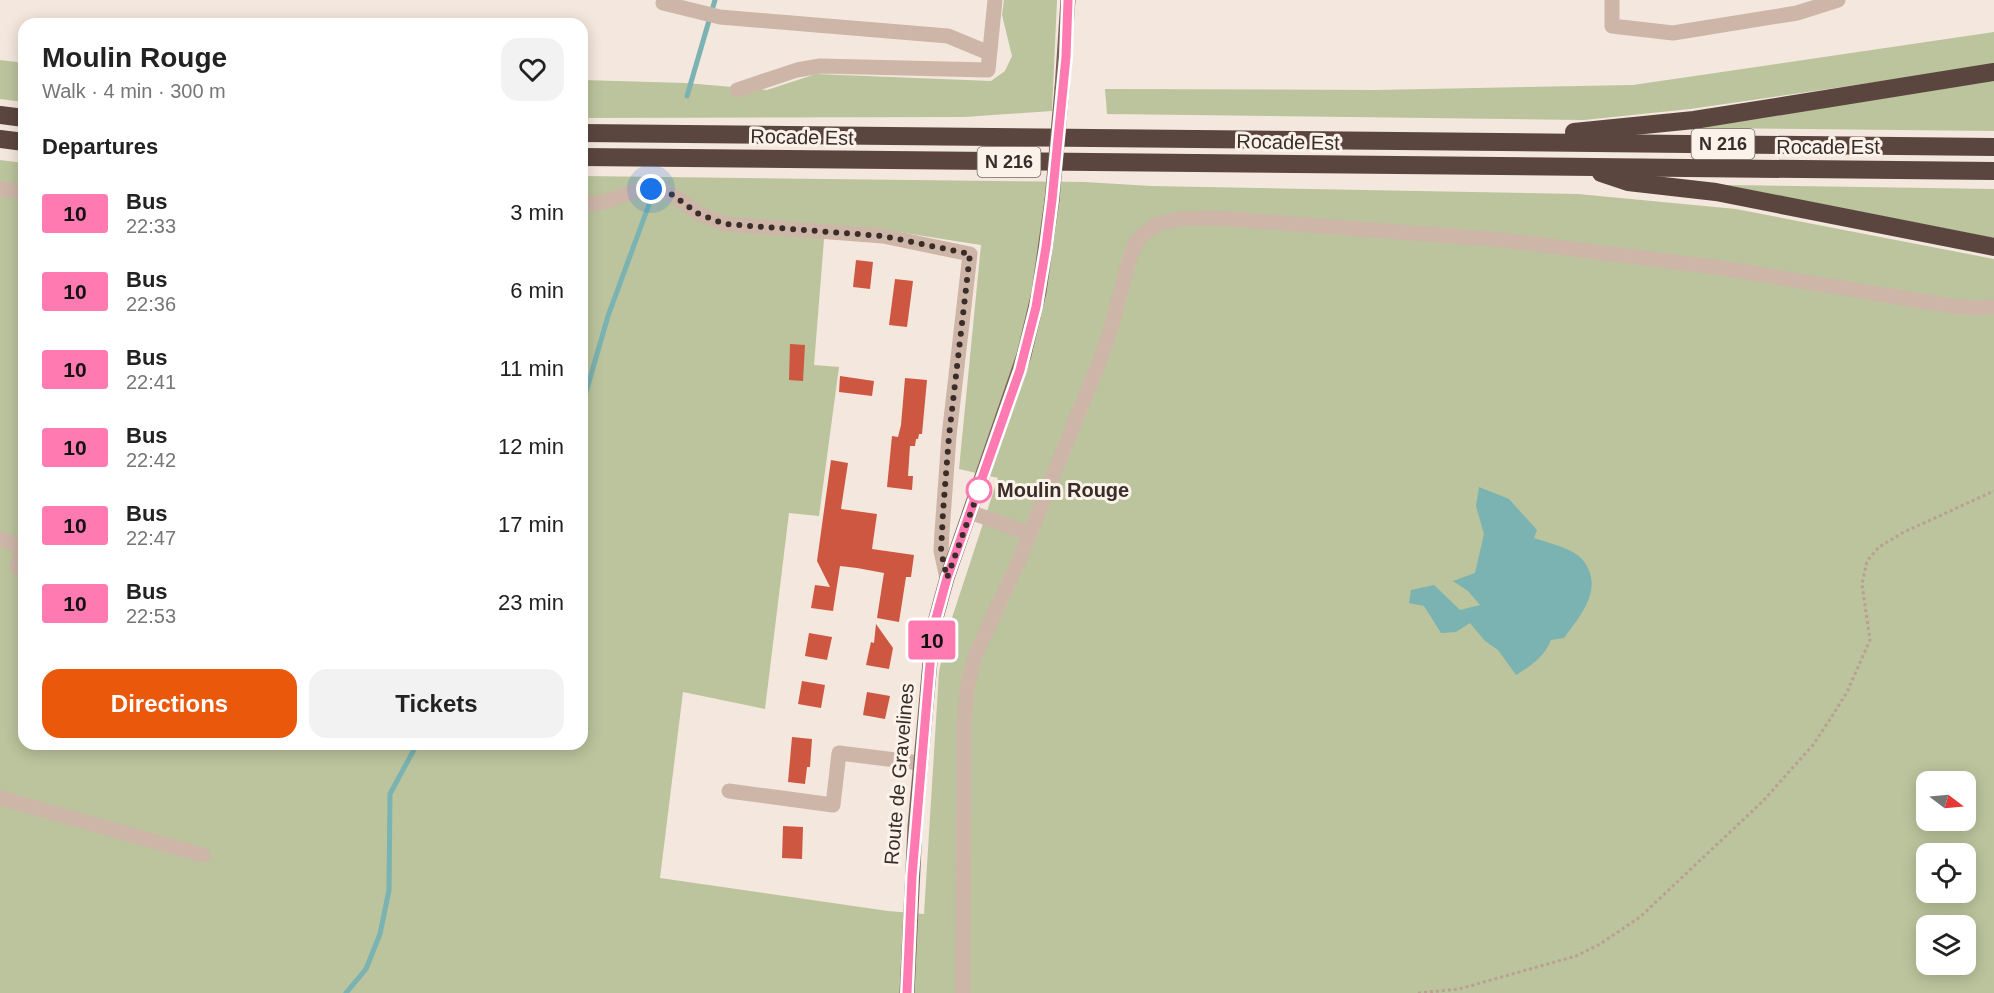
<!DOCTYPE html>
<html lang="en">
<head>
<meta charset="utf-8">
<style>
  body { margin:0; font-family:Arial,sans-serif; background:#f2f2f2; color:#222; height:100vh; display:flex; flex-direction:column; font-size:22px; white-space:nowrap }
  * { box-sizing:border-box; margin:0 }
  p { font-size:20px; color:#767676 }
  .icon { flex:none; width:33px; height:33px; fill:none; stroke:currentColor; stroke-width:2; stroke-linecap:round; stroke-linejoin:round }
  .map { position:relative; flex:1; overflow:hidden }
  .sheet { position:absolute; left:18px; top:18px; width:570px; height:732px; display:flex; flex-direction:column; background:#fff; border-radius:18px; box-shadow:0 3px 15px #0003 }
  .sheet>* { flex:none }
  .badge { padding:0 12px; border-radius:4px; font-size:21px; line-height:39px }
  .needle { width:39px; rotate:106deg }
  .buttons { position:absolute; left:1916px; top:771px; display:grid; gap:12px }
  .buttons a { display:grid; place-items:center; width:60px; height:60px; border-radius:12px; background:#fff; box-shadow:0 3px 15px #0003; font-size:30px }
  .you { position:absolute; width:30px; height:30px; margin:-15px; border:4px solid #fff; border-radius:50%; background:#1a73e8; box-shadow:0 0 0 9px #1a73e833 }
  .map>.badge { position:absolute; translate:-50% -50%; box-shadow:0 0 0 3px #fff }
  h2 { padding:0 24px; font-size:22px; line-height:54px }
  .round { display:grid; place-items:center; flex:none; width:63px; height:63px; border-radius:18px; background:#f2f2f2 }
  .head { display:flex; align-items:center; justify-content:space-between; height:102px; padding:0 24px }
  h1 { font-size:28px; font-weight:700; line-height:45px }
  .cta { display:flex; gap:12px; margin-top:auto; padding:12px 24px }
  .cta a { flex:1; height:69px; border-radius:18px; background:#ea580c; color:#fff; font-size:24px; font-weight:700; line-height:69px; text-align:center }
  .cta a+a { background:#f2f2f2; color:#222 }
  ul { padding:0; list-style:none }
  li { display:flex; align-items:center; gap:18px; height:78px; padding:0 24px }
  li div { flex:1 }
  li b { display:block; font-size:22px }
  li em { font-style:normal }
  li .badge { min-width:66px; font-weight:700; text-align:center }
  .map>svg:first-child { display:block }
  .green { fill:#bbc49c; fill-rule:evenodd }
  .water { fill:#7ab3b1 }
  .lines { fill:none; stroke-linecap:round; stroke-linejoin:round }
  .stream { stroke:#7ab3b1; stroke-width:5 }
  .building { fill:#ce5742 }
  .path { stroke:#b9a092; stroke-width:3; stroke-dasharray:3 3; stroke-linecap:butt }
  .minor { stroke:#cdb6a8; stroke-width:15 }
  .major { stroke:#7d6259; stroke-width:15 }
  .highway { stroke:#5b453f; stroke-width:18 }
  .major-bridge { stroke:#7d6259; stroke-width:15 }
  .line-casing { stroke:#fff; stroke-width:14 }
  .line { stroke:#ff7ab1; stroke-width:9 }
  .walk { stroke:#3a2d29; stroke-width:6; stroke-dasharray:0 10.8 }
  .stop-dot { fill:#fff; stroke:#ff7ab1; stroke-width:3 }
  .labels { text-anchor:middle; stroke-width:6; stroke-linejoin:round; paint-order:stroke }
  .shield { fill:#fbf2ea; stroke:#746863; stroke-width:1.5 }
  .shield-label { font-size:18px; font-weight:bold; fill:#3a2d29 }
  .street-label { font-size:20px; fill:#3a2d29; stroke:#fbf2ea }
  .stop-label { font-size:20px; font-weight:bold; fill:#3a2d29; stroke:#fbf2ea; text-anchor:start }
</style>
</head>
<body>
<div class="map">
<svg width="1994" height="993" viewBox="0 0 1994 993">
  <rect width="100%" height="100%" fill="#f4e7dd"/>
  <g class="green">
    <path d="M1004 0H1057L1052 111 964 117 582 118V80L686 83 767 90 816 74 991 81 1005 71 1012 56 1002 15Z"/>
    <path d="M1994 32V65L1690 109 1584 120 1107 114 1105 89 1376 90 1633 85Z"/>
    <path d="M0 60 24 63V102L0 99Z"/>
    <path d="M1994 78V131L1698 128Z"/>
    <path d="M0 160 24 163V744H582V176L1085 182 1151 186 1578 194 1736 209 1994 259V993H0ZM825 227 879 229 981 245 959 469 998 478 947 633 939 672 924 914 888 911 660 878 683 692 765 709 789 513 819 516 839 367 814 365ZM1926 782H1965V820H1926ZM1926 854H1965V892H1926ZM1926 926H1965V964H1926Z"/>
    <path d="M1725 185 1994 189V238Z"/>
  </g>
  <path class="water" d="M1479 487 1509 499 1537 530 1534 538C1546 542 1574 549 1582 559 1605 587 1582 614 1564 638L1551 640C1544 657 1532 665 1516 675L1498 650 1485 641 1470 623 1456 632 1441 633 1424 606 1409 603 1411 590 1434 585 1460 610 1480 605 1468 591 1453 581 1475 573 1484 534 1476 506Z"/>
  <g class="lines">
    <g class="stream">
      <path d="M687 96 715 0"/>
      <path d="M582 406 608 316 651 199"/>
      <path d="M346 993 366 969 380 934 389 890 390 794 417 744"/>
    </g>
  </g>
  <g class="building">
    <path d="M856 260 873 262 870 289 853 287Z"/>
    <path d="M895 279 913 281 907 327 889 325Z"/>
    <path d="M790 344 805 345 803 381 789 380Z"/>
    <path d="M840 376 874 381 872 396 839 392Z"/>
    <path d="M905 378 927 380 922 434H919L918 439H916L915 446H910L908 476H913L912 490 887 487 892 436 898 437 901 425Z"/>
    <path d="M831 460 848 463 841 509 877 514 872 549 914 555 911 577H906L899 622 877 618 884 573 857 568 840 566 833 611 811 608 815 585 830 587 817 561Z"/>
    <path d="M876 624 893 648 889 669 866 665 871 642 874 643Z"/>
    <path d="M809 633 832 637 827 660 805 656Z"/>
    <path d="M802 681 825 685 821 708 798 704Z"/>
    <path d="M867 692 890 696 885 719 863 715Z"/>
    <path d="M792 737 812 739 810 767H807L805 784 788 782Z"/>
    <path d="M783 826 803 827 802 859 782 858Z"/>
  </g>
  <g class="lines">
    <path class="path" d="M1418 993 1459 989 1576 956 1600 944 1640 917 1763 801 1813 745 1829 721 1847 692 1870 640 1862 584 1867 561 1879 547 1904 532 1994 491"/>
    <g class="minor">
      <path d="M1612 0V26L1673 33 1797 13 1838 0"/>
      <path d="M663 3 720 17 948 36 989 53"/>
      <path d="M737 90 797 70 820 66 988 70 995 0"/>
      <path d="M0 189 24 192"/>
      <path d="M582 204 601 203 636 191 658 189 676 197 699 214 725 224 883 236 970 254 949 436 942 532 941 551 947 578"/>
      <path d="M970 512 1030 534"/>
      <path d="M0 539 23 546 17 567 24 569"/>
      <path d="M729 791 833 805 839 753 920 763"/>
      <path d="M0 798 203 855"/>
      <path d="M963 993 964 723 968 683 975 656 1019 560 1100 360 1111 328 1129 260 1136 242 1142 235 1158 224 1178 219 1216 218 1503 240 1722 268 1951 306 1976 308 1994 307"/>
    </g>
    <g class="major">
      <path d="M1062 89 1068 0"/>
      <path d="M907 993 915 827 933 629 947 578 1024 355 1039 292 1052 200"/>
    </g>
    <g class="highway">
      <path d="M0 115 24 118"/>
      <path d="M1574 132 1694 120 1994 72"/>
      <path d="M582 133 1994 147"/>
      <path d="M0 139 24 142"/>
      <path d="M582 157 1994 171"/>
      <path d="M1601 173 1628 182 1716 192 1994 247"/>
    </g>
    <path class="major-bridge" d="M1052 200 1062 89"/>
  </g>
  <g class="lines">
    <g class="line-casing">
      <path id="line" d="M907 993 912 876 933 629 947 578 1020 370 1036 307 1046 247 1052 200 1066 57 1068 0"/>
    </g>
    <use href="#line" class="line"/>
    <path class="walk" d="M651 189 671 194 699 214 725 224 883 236 970 254 949 436 943 512 941 551 947 578 979 490"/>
  </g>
  <circle class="stop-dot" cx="979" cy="490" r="12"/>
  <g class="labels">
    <g class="shield">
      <rect x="1691.5" y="129" width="63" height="30" rx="4.5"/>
      <rect x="977.5" y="147" width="63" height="30" rx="4.5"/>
    </g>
    <g class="shield-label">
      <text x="1723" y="150">N 216</text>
      <text x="1009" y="168">N 216</text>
    </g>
    <g class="street-label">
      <text transform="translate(802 137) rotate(1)" y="7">Rocade Est</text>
      <text transform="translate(1288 142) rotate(1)" y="7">Rocade Est</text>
      <text x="1828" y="154">Rocade Est</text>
      <text transform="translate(899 774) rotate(-85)" y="7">Route de Gravelines</text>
    </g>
    <g class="stop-label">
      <text x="997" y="497">Moulin Rouge</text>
    </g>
  </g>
</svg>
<div class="buttons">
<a><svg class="needle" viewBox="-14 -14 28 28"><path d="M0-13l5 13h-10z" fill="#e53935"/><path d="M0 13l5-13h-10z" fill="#767676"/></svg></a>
<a><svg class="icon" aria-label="locate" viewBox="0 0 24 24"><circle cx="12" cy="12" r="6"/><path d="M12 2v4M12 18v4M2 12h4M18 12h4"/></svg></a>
<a><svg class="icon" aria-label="layers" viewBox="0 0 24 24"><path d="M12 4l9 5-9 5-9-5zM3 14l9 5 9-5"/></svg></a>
</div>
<div class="you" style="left:651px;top:189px"></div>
<b class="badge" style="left:932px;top:640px;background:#ff7ab1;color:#111">10</b>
<section class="sheet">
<div class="head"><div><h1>Moulin Rouge</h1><p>Walk · 4 min · 300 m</p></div><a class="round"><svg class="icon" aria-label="heart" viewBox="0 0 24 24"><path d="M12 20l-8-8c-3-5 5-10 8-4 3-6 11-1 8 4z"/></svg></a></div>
<h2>Departures</h2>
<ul>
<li><span class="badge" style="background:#ff7ab1;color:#111">10</span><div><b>Bus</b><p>22:33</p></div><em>3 min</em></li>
<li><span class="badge" style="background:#ff7ab1;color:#111">10</span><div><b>Bus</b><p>22:36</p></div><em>6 min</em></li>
<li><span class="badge" style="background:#ff7ab1;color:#111">10</span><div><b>Bus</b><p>22:41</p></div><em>11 min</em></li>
<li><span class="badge" style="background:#ff7ab1;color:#111">10</span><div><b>Bus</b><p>22:42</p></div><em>12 min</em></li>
<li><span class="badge" style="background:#ff7ab1;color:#111">10</span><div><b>Bus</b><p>22:47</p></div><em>17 min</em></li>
<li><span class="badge" style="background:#ff7ab1;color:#111">10</span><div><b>Bus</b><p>22:53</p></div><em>23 min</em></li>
</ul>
<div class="cta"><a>Directions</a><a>Tickets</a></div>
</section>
</div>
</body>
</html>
